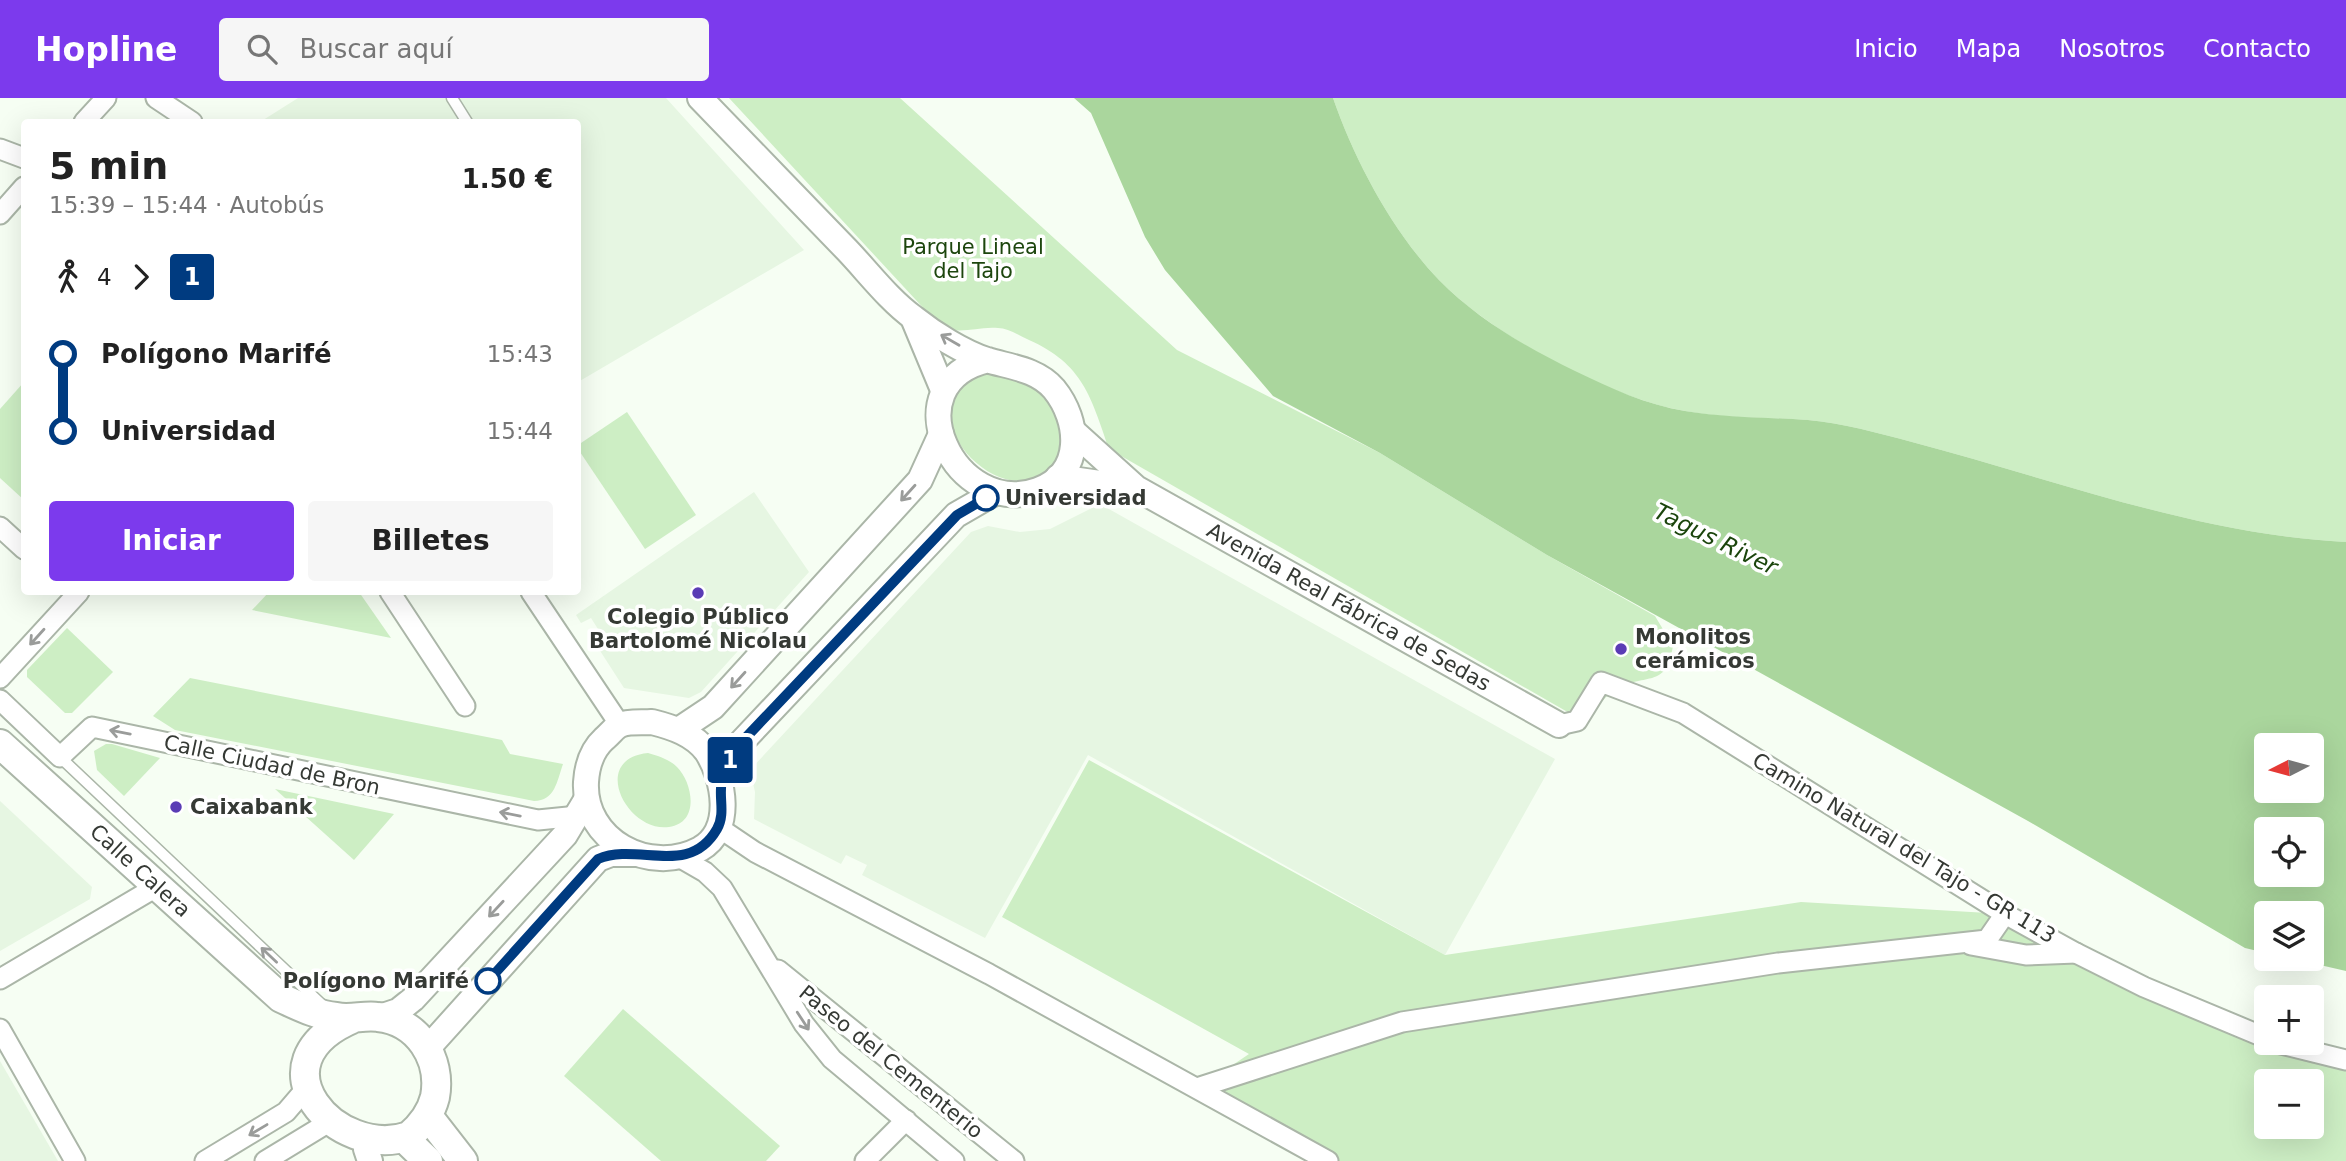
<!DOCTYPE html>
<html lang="es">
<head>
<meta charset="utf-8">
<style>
  body { margin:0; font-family:"DejaVu Sans",sans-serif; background:#f6f6f6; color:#222; height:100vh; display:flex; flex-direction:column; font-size:26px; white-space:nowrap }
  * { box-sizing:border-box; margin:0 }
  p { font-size:23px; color:#767676 }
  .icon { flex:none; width:38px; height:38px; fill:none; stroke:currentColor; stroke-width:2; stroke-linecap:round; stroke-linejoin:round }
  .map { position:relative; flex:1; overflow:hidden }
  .side { position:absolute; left:21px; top:21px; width:560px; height:476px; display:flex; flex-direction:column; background:#fff; border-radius:7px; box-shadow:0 7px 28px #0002 }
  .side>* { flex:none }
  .badge { padding:0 14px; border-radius:5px; font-size:24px; line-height:46px }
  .needle { width:46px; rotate:264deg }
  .buttons { position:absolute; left:2254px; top:635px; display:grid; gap:14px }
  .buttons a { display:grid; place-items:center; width:70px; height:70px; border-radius:7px; background:#fff; box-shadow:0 7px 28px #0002; font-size:35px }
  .map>.badge { position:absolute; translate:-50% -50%; box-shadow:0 0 0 4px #fff }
  .legs { display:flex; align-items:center; gap:10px; height:77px; padding:0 28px; font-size:23px }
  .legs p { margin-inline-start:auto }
  .head { display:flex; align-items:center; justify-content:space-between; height:119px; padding:0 28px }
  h1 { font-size:38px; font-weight:800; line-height:52px }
  .button { display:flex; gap:14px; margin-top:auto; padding:14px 28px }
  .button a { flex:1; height:80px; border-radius:7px; background:#7c3aed; color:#fff; font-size:28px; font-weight:800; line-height:80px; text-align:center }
  .button a+a { background:#f6f6f6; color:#222 }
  ul { padding:0 28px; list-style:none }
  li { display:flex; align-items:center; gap:24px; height:77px; font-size:26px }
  li i { display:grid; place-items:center; width:10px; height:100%; margin:0 9px; background:currentColor }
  li i::after { content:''; width:18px; height:18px; margin:-9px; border:5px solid; border-radius:50%; background:#fff }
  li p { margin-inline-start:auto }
  li:first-child i { background:linear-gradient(#0000 50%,currentColor 0) }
  li:last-child i { background:linear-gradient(currentColor 50%,#0000 0) }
  header { display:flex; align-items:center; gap:42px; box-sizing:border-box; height:98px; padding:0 35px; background:#7c3aed; color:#fff }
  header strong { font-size:33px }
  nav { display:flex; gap:38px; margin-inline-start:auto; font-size:24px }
  .search { width:490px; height:63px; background:#f6f6f6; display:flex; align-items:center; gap:18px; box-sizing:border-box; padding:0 24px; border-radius:7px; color:#767676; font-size:26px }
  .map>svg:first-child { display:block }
  .built { fill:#e6f6e2 }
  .green { fill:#cdeec4; fill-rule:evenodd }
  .water { fill:#aad69d; fill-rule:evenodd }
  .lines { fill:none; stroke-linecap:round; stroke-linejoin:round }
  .service-casing { stroke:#abb6a8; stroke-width:13 }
  .minor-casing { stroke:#abb6a8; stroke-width:23 }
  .tertiary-casing { stroke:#abb6a8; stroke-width:28 }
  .secondary-casing { stroke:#abb6a8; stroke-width:32 }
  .service { stroke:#fff; stroke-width:10 }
  .minor { stroke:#fff; stroke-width:19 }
  .tertiary { stroke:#fff; stroke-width:24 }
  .secondary { stroke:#fff; stroke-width:28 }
  .oneway { stroke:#9a9c9a }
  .line-1-casing { stroke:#fff; stroke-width:16 }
  .line-1 { stroke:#003b80; stroke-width:10 }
  .stop-1-dot { fill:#fff; stroke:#003b80; stroke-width:3.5 }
  .poi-dot { fill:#5a3cb5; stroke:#fff; stroke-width:2.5 }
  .labels { text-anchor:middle; stroke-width:7; stroke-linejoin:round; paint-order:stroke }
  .park-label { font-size:21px; fill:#1d460e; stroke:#fff }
  .stop-label { font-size:21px; font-weight:bold; fill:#353934; stroke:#fff; text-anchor:start }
  .street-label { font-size:21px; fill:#353934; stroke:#fff }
  .poi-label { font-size:21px; font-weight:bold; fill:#353934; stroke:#fff; text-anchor:start }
  .water-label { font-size:23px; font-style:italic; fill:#1b450c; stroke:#fff }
</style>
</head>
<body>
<header>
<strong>Hopline</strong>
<div class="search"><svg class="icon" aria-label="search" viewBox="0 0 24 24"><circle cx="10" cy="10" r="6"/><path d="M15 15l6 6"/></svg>Buscar aquí</div>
<nav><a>Inicio</a><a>Mapa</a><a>Nosotros</a><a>Contacto</a></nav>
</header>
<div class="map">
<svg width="2346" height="1063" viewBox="0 0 2346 1063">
  <rect width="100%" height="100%" fill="#f6fef3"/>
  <g class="built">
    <path d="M298 0H666L804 152 578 284V24H260Z"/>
    <path d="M754 394 809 474 701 594 689 600 624 590 595 545 603 539 591 520 581 525 576 517Z"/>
    <path d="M1100 406 1555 661 1445 857 1088 657 985 840 862 777 867 767 846 757 841 766 754 721 755 694 750 672 971 434 988 428 1020 434 1050 431Z"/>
    <path d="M0 703 92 789 90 801 0 853Z"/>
    <path d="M0 963 58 1063H0Z"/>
  </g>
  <g class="green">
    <path d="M729 0H900L1177 252 1380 355 1547 457 1655 518 1673 548C1666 588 1652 576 1622 588 1607 594 1595 612 1585 624L1109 351C1091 299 1083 266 1029 242 1020 238 1008 230 998 230 977 228 959 238 940 228Z"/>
    <path d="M1333 0H2346V444C2200 437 2053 381 1912 344 1878 335 1843 325 1808 322 1767 319 1726 321 1685 313 1609 300 1493 238 1439 182 1392 133 1355 63 1333 0Z"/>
    <path d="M973 271C1035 283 1039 281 1067 340L1057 369C1049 373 1037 382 1028 383 990 388 945 346 950 308 952 298 958 286 961 277Z"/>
    <path d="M24 284V402L0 380V311Z"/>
    <path d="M627 314 696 417 645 451 578 351V347Z"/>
    <path d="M269 494H359L391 540 252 512Z"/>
    <path d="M67 530 113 574 72 615H65L27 579V572Z"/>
    <path d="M190 580 502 642 510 656 563 666C557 683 555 703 534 703L175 632 153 618Z"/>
    <path d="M106 646H112L160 660 124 698 97 672 94 653Z"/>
    <path d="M648 655C658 658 669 661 677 669 693 685 700 725 669 729 627 735 589 661 648 655Z"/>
    <path d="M1089 662 1445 857 1801 804 2005 816 2144 889 2346 962V1063H1322L1200 989 1249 956 1002 819ZM2266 984H2312V1029H2266Z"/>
    <path d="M275 691 394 716 354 762Z"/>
    <path d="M623 911 780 1048 766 1063H661L564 978Z"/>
  </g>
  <path class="water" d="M1074 0H1333C1355 63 1392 133 1439 182 1476 220 1527 250 1575 273 1610 290 1647 307 1685 313 1726 320 1767 319 1808 322 1843 325 1878 335 1912 344 2053 381 2200 437 2346 444V873L2294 861H2312V816H2266V855L2245 850 2028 723 1547 457 1380 355 1273 298 1165 172 1145 139 1091 15ZM2266 648H2312V693H2266ZM2266 732H2312V777H2266Z"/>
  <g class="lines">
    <g class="service-casing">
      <g id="service">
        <path d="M452 0 467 24"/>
        <path d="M60 659 321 906"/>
      </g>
    </g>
    <g class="minor-casing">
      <g id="minor">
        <path d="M156 0 192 24"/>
        <path d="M84 24 106 0"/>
        <path d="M0 51 24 60"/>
        <path d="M0 116 24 89"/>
        <path d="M0 429 24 451"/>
        <path d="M390 494 465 608"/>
        <path d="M531 494 620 627"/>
        <path d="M0 580 79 494"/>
        <path d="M0 602 60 659 92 629 538 722 578 718"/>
        <path d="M1559 627 1577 623 1601 584 1683 615 2005 816 2076 855 2144 889 2266 940"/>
        <path d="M718 729 755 754 989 876 1328 1063"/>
        <path d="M679 759 705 774 722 790 804 926 832 961 954 1063"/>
        <path d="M1971 847 2026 857 2076 855"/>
        <path d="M778 872 1014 1063"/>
        <path d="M0 881 156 789"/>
        <path d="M0 931 75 1063"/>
        <path d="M2277 945 2346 962"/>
        <path d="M1200 989 1402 924 1778 865 1987 842 2005 816"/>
        <path d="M205 1063 286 1014 304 993"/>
        <path d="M265 1063 321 1029"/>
        <path d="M865 1063 906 1022"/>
      </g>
    </g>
    <g class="tertiary-casing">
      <g id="tertiary">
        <path d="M700 0C749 51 798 101 847 152 868 174 889 202 914 220 934 236 963 254 987 262 1010 269 1037 271 1054 291 1080 323 1084 375 1038 392 956 422 889 285 988 262"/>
        <path d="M913 220 943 292"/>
        <path id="s1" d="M1075 335 1136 390 1559 627"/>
        <path d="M1058 379 1134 390"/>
        <path d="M652 624C672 629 694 636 707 654 724 681 734 732 700 751 649 778 583 742 586 684 587 668 592 652 604 641 609 637 615 629 620 627 628 623 643 625 652 624Z"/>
        <path d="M680 631 713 609 920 382 941 336"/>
        <path d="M721 685 734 652 956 417 996 394"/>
        <path d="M380 919 398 913 413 901 565 737 586 702"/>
        <path d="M427 951 598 761 611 756H635"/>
        <path d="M366 1051 370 1063"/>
      </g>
    </g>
    <g class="secondary-casing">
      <g id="secondary">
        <path id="s2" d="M0 646 281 900C299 908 316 917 336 919 350 922 364 917 378 919 418 923 442 961 435 999 431 1015 421 1028 409 1038 338 1063 247 965 354 920"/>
        <path d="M428 1018 463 1063"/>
        <path d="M405 1041 428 1063"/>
      </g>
    </g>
    <use href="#service" class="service"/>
    <use href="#minor" class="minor"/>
    <use href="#tertiary" class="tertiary"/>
    <use href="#secondary" class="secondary"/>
  </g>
  <defs><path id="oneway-shaft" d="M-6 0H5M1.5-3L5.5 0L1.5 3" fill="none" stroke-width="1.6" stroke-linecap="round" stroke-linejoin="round" transform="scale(1.75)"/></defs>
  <g class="oneway">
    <use href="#oneway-shaft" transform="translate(950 242) rotate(-150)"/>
    <use href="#oneway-shaft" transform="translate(908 395) rotate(132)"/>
    <use href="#oneway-shaft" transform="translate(37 539) rotate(132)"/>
    <use href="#oneway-shaft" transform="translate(738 582) rotate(132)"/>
    <use href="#oneway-shaft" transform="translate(120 634) rotate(-169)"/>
    <use href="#oneway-shaft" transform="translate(510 716) rotate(-169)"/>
    <use href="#oneway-shaft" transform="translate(496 811) rotate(133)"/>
    <use href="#oneway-shaft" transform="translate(269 857) rotate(-137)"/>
    <use href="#oneway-shaft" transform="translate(803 923) rotate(57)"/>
    <use href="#oneway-shaft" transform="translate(258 1032) rotate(149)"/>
  </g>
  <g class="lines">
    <g class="line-1-casing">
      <path id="line-1" d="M488 883 598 761C638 744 689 780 717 731 726 715 718 698 722 683 724 673 730 662 734 652L957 417 986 400"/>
    </g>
    <use href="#line-1" class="line-1"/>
  </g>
  <g class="stop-1-dot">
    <circle cx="986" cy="400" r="12"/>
    <circle cx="488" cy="883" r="12"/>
  </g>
  <g class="poi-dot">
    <circle cx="698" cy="495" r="7"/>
    <circle cx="1621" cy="551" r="7"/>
    <circle cx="176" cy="709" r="7"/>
  </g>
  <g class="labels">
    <g class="park-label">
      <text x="973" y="156">Parque Lineal<tspan x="973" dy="24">del Tajo</tspan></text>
    </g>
    <g class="stop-label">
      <text x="1005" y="407">Universidad</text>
      <text x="469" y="890" text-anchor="end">Polígono Marifé</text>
    </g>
    <g class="street-label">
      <text dy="7" stroke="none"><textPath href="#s1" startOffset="326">Avenida Real Fábrica de Sedas</textPath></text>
      <text transform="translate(272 667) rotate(12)" y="7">Calle Ciudad de Bron</text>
      <text transform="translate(1904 750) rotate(31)" y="7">Camino Natural del Tajo - GR 113</text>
      <text dy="7" stroke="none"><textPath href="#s2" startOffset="189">Calle Calera</textPath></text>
      <text transform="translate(891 964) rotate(39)" y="7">Paseo del Cementerio</text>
    </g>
    <g class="poi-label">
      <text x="698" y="526" text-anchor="middle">Colegio Público<tspan x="698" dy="24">Bartolomé Nicolau</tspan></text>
      <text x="1635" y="546">Monolitos<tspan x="1635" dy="24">cerámicos</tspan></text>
      <text x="190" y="716">Caixabank</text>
    </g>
    <g class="water-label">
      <text transform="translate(1716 441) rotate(26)" y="8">Tagus River</text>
    </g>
  </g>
</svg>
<div class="buttons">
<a><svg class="needle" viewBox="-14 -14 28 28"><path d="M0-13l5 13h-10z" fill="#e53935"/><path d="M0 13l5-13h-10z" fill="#767676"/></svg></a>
<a><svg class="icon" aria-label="locate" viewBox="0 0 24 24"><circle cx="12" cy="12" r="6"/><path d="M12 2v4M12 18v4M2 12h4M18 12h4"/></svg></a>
<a><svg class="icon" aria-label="layers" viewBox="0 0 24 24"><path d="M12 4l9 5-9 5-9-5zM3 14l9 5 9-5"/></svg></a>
<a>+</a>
<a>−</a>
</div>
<b class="badge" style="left:730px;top:662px;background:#003b80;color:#fff">1</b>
<section class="side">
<div class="head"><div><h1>5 min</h1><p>15:39 – 15:44 · Autobús</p></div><b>1.50 €</b></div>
<div class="legs"><svg class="icon" aria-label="walk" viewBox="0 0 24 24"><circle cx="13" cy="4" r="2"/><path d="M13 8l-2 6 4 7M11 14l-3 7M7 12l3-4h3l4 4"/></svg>4<svg class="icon" aria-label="forward" viewBox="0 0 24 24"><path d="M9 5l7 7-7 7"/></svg><b class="badge" style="background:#003b80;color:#fff">1</b></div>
<ul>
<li><i style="color:#003b80"></i><b>Polígono Marifé</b><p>15:43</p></li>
<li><i style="color:#003b80"></i><b>Universidad</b><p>15:44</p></li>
</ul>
<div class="button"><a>Iniciar</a><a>Billetes</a></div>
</section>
</div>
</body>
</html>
